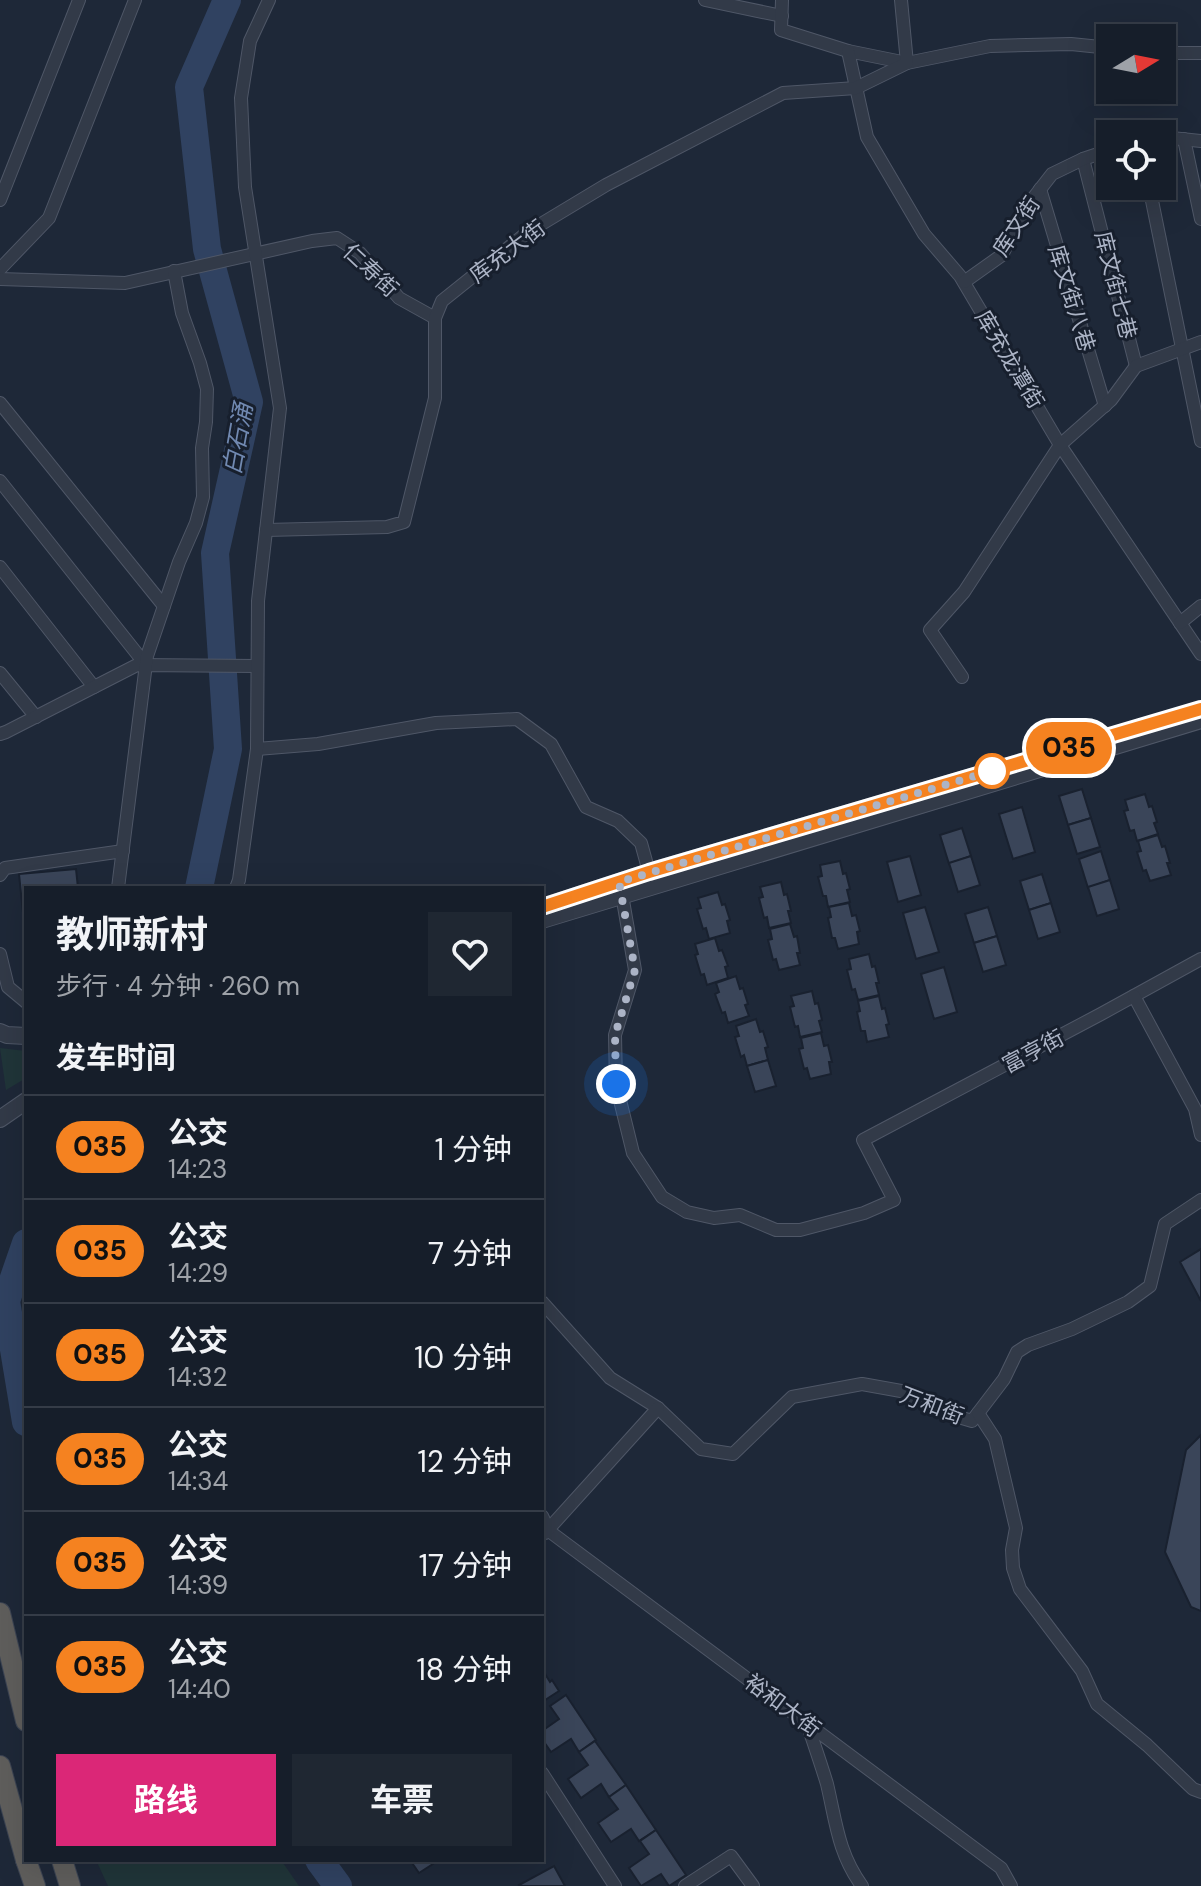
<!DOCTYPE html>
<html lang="zh">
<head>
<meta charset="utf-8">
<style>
  body { margin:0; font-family:"DM Sans","Noto Sans SC",sans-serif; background:#1f2732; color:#f1f3f6; height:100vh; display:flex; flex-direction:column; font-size:30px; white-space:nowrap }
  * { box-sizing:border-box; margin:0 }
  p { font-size:26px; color:#9ea2a8 }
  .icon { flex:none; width:44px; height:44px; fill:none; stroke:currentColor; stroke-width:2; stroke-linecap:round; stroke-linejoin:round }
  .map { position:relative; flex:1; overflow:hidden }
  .details { position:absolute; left:24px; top:886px; width:520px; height:976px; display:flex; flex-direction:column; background:#161e2a; border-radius:0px; box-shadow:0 8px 32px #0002,0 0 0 2px #353c47 }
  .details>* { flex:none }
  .badge { padding:0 16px; border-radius:26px; font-size:28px; line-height:52px }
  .needle { width:52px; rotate:80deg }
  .controls { position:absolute; left:1096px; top:24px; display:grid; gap:16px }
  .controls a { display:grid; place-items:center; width:80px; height:80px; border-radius:0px; background:#161e2a; box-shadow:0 8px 32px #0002,0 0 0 2px #353c47; font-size:40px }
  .you { position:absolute; width:40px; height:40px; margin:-20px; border:6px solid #fff; border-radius:50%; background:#1a73e8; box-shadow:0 0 0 12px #1a73e833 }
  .map>.badge { position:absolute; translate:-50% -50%; box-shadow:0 0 0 4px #fff }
  h2 { padding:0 32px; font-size:30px; line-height:72px }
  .round { display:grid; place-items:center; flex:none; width:84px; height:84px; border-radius:0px; background:#1f2732 }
  .head { display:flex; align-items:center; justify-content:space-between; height:136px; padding:0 32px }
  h1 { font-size:38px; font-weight:700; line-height:60px }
  .primary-button { display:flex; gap:16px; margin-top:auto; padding:16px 32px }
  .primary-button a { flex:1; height:92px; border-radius:0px; background:#db2777; color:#fff; font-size:32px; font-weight:700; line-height:92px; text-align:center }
  .primary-button a+a { background:#1f2732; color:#f1f3f6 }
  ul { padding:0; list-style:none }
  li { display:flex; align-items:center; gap:24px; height:104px; padding:0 32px; border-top:2px solid #353c47 }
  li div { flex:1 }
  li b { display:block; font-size:30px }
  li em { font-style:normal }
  li .badge { min-width:88px; font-weight:700; text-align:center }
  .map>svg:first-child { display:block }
  .green { fill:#203539 }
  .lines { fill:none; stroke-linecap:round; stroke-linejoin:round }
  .canal { stroke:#304261; stroke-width:16 }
  .river { stroke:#304261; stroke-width:28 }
  .building { fill:#3a4559; stroke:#19212f; stroke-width:2 }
  .minor-casing { stroke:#4f5767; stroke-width:14 }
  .tertiary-casing { stroke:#4f5767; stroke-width:18 }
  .trunk-casing { stroke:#3c4453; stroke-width:22 }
  .minor { stroke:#323a48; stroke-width:12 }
  .tertiary { stroke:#323a48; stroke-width:16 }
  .trunk { stroke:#5f5e5c; stroke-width:20 }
  .line-casing { stroke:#fff; stroke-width:18 }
  .line { stroke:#f58220; stroke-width:12 }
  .walk { stroke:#acb4c6; stroke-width:8; stroke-dasharray:0 14.4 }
  .stop-dot { fill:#fff; stroke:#f58220; stroke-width:4 }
  .labels { text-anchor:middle; stroke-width:6; stroke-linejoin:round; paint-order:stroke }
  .street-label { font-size:22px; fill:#acb4c6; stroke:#171f2d }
  .water-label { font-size:24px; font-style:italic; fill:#7189b1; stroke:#171f2d }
</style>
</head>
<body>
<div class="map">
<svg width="1201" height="1886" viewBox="0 0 1201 1886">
  <rect width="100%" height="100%" fill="#1e2838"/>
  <g class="green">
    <path d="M0 1048 26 1051V1078L6 1090Z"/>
    <path d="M96 1860H281L299 1886H108Z"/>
  </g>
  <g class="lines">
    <path class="canal" d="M0 1302 6 1301"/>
    <g class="river">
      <path d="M199 888 228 749 215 553 249 402 207 249 189 87 227 0"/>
      <path d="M26 1243 6 1301 26 1422"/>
      <path d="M319 1860 338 1886"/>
    </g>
  </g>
  <g class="building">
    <path d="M1082 789 1091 818 1068 825 1059 796Z"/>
    <path d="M1145 794 1149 807 1152 806 1157 822 1154 823 1158 834 1137 841 1134 830 1130 831 1124 811 1128 810 1125 800Z"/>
    <path d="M1022 807 1035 852 1013 859 999 814Z"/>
    <path d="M1091 818 1100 847 1077 854 1068 825Z"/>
    <path d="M962 828 971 856 949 864 940 835Z"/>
    <path d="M1158 835 1162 847 1165 846 1170 863H1167L1171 875 1150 881 1146 870 1143 871 1137 852 1141 851 1138 841Z"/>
    <path d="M1101 851 1110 880 1088 888 1079 859Z"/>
    <path d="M910 856 921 895 898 902 887 862Z"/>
    <path d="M971 856 980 885 958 892 949 863Z"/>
    <path d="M840 861 843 874 846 873 850 889 847 890 850 902 828 907 826 896H823L818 877 822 876 820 865Z"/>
    <path d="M76 869 78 888H26V942L19 874Z"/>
    <path d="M1042 874 1051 903 1029 910 1020 881Z"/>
    <path d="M1110 880 1119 909 1097 916 1088 887Z"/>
    <path d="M781 882 784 895 787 894 791 911H788L791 923 769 928 767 917 764 918 759 898 763 897 760 887Z"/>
    <path d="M718 892 722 905 725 904 730 920 727 921 730 933 709 939 706 928 703 929 697 909 701 908 698 898Z"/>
    <path d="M849 903 852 916 856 915 860 931 857 932 859 944 838 949 835 938H832L828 918 831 917 829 907Z"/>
    <path d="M1051 903 1060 932 1038 939 1029 910Z"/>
    <path d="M925 907 939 952 916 959 903 913Z"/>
    <path d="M988 907 997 936 974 943 965 914Z"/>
    <path d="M790 924 794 937 797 936 800 953H797L800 965 779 970 776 959 773 960 768 940 772 939 770 929Z"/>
    <path d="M997 936 1006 965 983 972 974 943Z"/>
    <path d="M715 938 719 951 722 950 728 966 725 967 728 978 707 985 704 974 701 975 695 955 698 954 695 944Z"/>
    <path d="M869 954 872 967 875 966 879 983H876L879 995 858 1000 855 989 852 990 847 970 851 969 849 959Z"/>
    <path d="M944 967 957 1012 934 1019 921 974Z"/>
    <path d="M736 976 740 989 743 988 748 1004 745 1005 749 1016 728 1023 725 1012 722 1013 715 994 719 992 716 983Z"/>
    <path d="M812 991 815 1004 818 1003 822 1020 819 1021 822 1032 800 1037 798 1026 795 1027 790 1007 794 1006 791 996Z"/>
    <path d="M879 996 882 1009 885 1008 889 1024 886 1025 889 1037 867 1042 865 1031H861L857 1012 860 1011 858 1001Z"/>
    <path d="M756 1019 760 1032 763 1031 768 1047 765 1048 768 1060 747 1066 744 1055 741 1057 735 1037 739 1036 736 1026Z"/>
    <path d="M821 1033 824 1046 828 1045 832 1062H829L831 1074 810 1079 807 1068 804 1069 799 1049 803 1048 801 1038Z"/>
    <path d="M768 1060 776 1086 755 1092 747 1066Z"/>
    <path d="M1201 1249V1301L1180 1262Z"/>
    <path d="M1201 1435V1611L1191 1607 1165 1552 1186 1450Z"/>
    <path d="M542 1669 550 1682 552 1680 559 1691 542 1702Z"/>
    <path d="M566 1695 596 1740 579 1752 571 1739 551 1752 542 1739V1731L559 1719 550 1706Z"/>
    <path d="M595 1741 626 1785 609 1797 601 1784 581 1798 568 1779 588 1765 579 1752Z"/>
    <path d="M626 1785 656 1830 639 1841 631 1829 611 1842 598 1823 618 1809 609 1797Z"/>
    <path d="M656 1830 686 1875 669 1886 661 1874 641 1886 629 1868 649 1854 640 1841Z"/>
    <path d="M410 1860H439L419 1873Z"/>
    <path d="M554 1866 565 1886H520L519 1885Z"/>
  </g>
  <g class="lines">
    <g class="minor-casing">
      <g id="minor">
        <path d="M705 0 782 16"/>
        <path d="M782 0 781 30 848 51 907 63 990 46 1071 44 1110 48"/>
        <path d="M848 51 867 137 924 234 960 276 1060 445 1201 654"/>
        <path d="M1162 53H1201"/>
        <path d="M1162 137 1201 141"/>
        <path d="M1184 139 1201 219"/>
        <path d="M1083 159 1136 366"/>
        <path d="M1149 186 1201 441"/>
        <path d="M1040 189 1105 406"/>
        <path d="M0 200 79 0"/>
        <path d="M0 269 49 218 135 0"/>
        <path d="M0 279 125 283 312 241 337 238 360 253 399 298 435 318"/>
        <path d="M964 282 1002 255 1024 210 1052 174 1083 159 1110 150"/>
        <path d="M0 403 164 606"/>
        <path d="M0 481 146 665"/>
        <path d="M266 530 387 527 404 522 435 398V318L442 301 528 232 606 185 783 93 856 88 907 63 901 0"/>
        <path d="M0 567 94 687"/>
        <path d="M1180 623 1201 606"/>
        <path d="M0 673 36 717"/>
        <path d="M962 677 930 630 964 592 1060 445 1111 400 1136 366 1201 342"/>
        <path d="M0 734 6 732 137 665 257 666"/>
        <path d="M257 749 318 744 436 723 517 719 551 744 586 807 618 821 641 843 649 872"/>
        <path d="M0 875 5 868 123 851"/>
        <path d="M118 888 147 656 179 562 196 523 203 497 202 448 206 422 207 389 200 363 182 313 174 271"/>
        <path d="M236 888 239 880 257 749 258 601 280 408 245 187 241 98 250 41 269 0"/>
        <path d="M621 889 635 970 615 1035 616 1084 633 1153 662 1197 687 1212 714 1218 740 1215 776 1230H800L864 1213 894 1200 863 1140 1101 1014 1201 959"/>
        <path d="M0 954 8 987 26 1002"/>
        <path d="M1134 996 1195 1109 1201 1135"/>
        <path d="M542 1302 610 1378 658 1408 701 1449 733 1454 792 1397 862 1384 901 1391 952 1415 972 1421 1004 1379 1017 1352 1028 1345 1072 1329 1128 1302 1150 1286 1165 1224 1201 1200"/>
        <path d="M978 1413 995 1439 1016 1528 1012 1550 1013 1568 1020 1589 1082 1671 1097 1704 1147 1745 1193 1789 1201 1792"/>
        <path d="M542 1516 549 1531 1001 1868 1011 1886"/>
        <path d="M545 1533 658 1408"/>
        <path d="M807 1723C814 1744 821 1764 827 1784 836 1822 838 1853 862 1886"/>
        <path d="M542 1773 615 1886"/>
        <path d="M685 1886 731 1856 753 1886"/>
      </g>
    </g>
    <g class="tertiary-casing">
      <g id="tertiary">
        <path d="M542 907 649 872 1046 755"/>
        <path d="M542 920 1201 720"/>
        <path d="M0 1032 7 1035 26 1036"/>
        <path d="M0 1119 26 1101"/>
      </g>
    </g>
    <g class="trunk-casing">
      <g id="trunk">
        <path d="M0 1613 26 1721"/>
        <path d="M0 1766 26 1860"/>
        <path d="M26 1860 35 1886"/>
        <path d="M62 1860 70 1886"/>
      </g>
    </g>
    <use href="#minor" class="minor"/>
    <use href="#tertiary" class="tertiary"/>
    <use href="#trunk" class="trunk"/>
  </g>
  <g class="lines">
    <g class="line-casing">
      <path id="line" d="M542 907 649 872 1201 709"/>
    </g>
    <use href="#line" class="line"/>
    <path class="walk" d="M616 1084 615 1035 635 970 619 882 992 771"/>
  </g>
  <circle class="stop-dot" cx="992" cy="771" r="16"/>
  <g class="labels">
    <g class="street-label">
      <text transform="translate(1016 226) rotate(-57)" y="8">库文街</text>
      <text transform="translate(507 251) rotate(-37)" y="8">库充大街</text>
      <text transform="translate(371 270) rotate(43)" y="8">仁寿街</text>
      <text transform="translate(1116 285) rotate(76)" y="8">库文街七巷</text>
      <text transform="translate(1072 298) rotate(73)" y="8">库文街八巷</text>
      <text transform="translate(1010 359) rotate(59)" y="8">库充龙潭街</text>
      <text transform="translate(1033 1051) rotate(-28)" y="8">富亨街</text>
      <text transform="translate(932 1405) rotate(21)" y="8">万和街</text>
      <text transform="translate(783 1705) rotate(37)" y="8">裕和大街</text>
    </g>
    <g class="water-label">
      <text transform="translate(238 439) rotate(-80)" y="8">白石涌</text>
    </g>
  </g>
</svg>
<div class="controls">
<a><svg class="needle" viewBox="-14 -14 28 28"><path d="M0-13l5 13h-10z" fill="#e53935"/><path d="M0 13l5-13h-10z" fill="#9ea2a8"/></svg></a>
<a><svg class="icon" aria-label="locate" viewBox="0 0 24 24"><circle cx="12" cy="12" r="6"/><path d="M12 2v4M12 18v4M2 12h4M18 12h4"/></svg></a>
</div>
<div class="you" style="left:616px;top:1084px"></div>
<b class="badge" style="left:1069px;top:748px;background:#f58220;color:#111">035</b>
<section class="details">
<div class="head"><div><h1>教师新村</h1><p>步行 · 4 分钟 · 260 m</p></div><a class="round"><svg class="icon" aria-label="heart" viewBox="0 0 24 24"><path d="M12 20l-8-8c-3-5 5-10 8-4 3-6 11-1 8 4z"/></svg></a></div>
<h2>发车时间</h2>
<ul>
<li><span class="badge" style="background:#f58220;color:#111">035</span><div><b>公交</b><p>14:23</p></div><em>1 分钟</em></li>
<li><span class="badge" style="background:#f58220;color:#111">035</span><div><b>公交</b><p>14:29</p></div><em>7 分钟</em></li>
<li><span class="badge" style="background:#f58220;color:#111">035</span><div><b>公交</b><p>14:32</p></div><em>10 分钟</em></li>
<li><span class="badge" style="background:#f58220;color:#111">035</span><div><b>公交</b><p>14:34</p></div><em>12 分钟</em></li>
<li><span class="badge" style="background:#f58220;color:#111">035</span><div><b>公交</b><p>14:39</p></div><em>17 分钟</em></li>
<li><span class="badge" style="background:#f58220;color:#111">035</span><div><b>公交</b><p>14:40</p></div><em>18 分钟</em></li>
</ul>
<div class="primary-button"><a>路线</a><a>车票</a></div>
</section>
</div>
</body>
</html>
